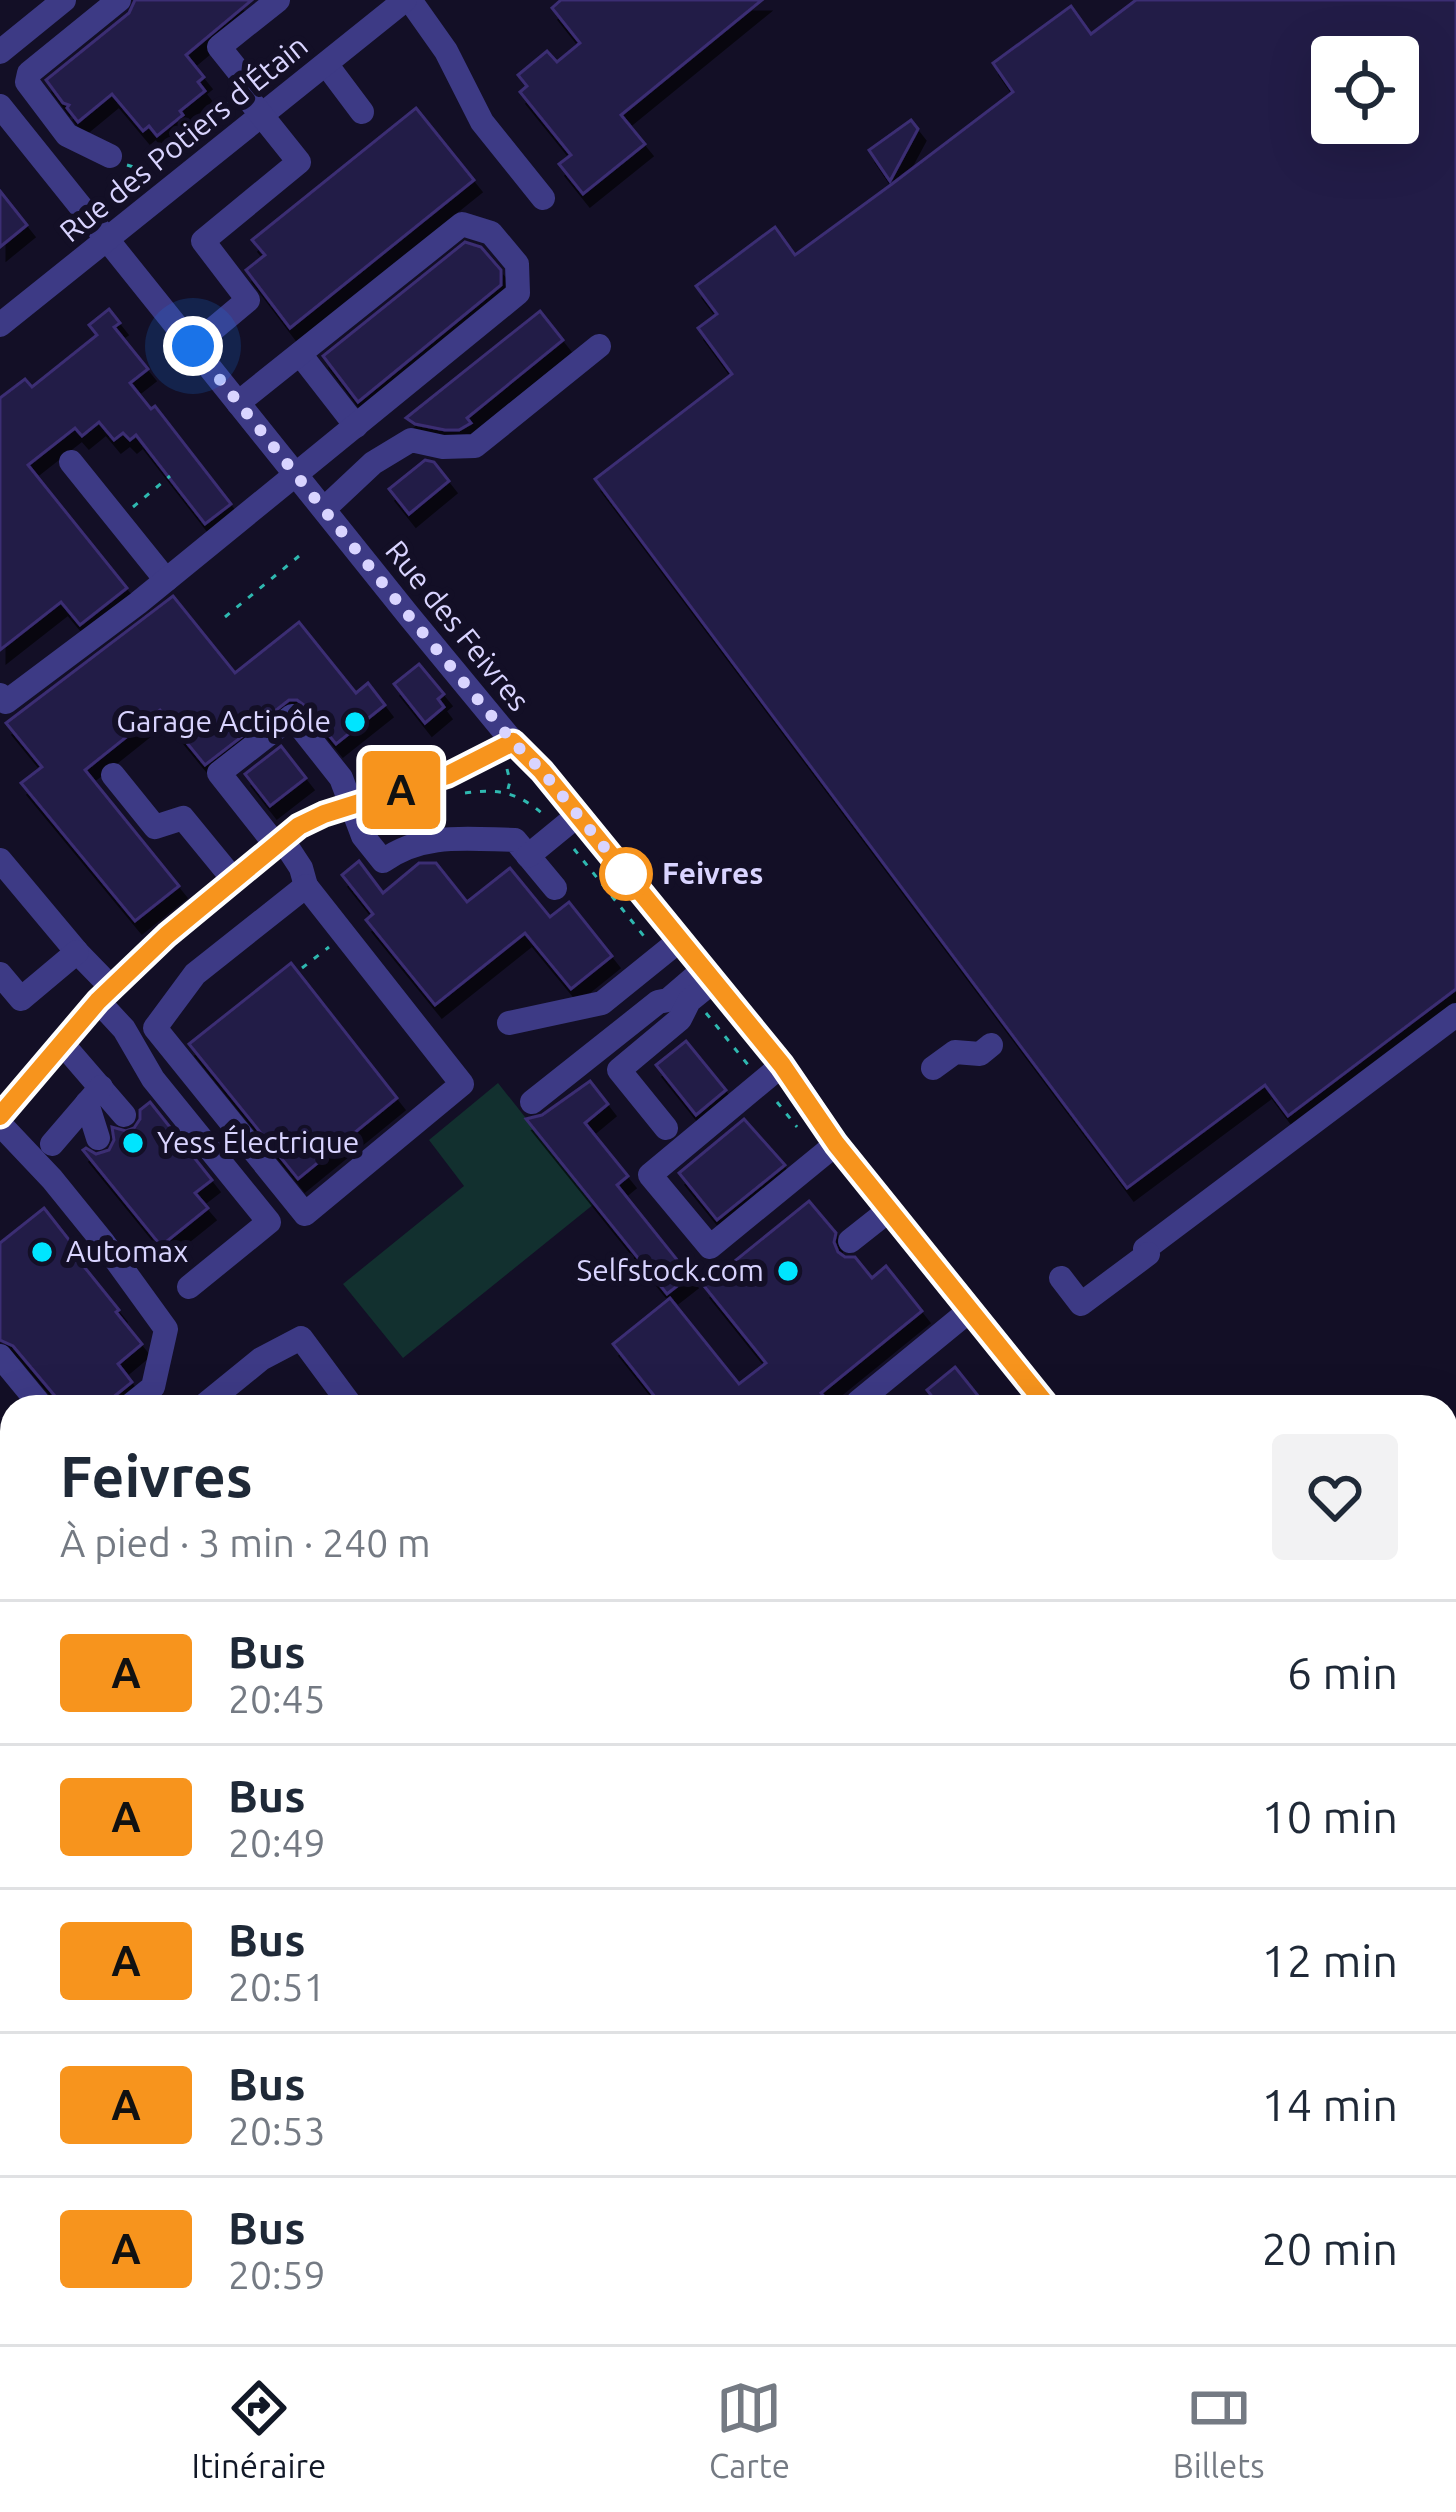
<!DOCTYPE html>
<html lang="fr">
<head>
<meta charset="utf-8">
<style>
  body { margin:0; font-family:Ubuntu,sans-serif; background:#f2f2f3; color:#1f2937; height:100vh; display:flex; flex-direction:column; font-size:45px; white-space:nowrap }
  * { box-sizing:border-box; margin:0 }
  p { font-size:39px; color:#747a83 }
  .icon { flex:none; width:66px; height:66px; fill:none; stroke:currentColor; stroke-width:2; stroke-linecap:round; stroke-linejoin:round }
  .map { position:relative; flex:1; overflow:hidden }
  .sheet { position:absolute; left:0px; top:1395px; width:1458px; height:951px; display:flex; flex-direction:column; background:#fff; border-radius:36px 36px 0 0; box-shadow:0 12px 48px #0002 }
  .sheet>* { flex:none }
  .badge { padding:0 24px; border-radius:9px; font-size:42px; line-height:78px }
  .buttons { position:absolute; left:1311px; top:36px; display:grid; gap:24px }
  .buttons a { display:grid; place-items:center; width:108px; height:108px; border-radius:12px; background:#fff; box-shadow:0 12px 48px #0002; font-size:60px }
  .you { position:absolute; width:60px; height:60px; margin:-30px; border:9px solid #fff; border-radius:50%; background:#1a73e8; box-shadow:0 0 0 18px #1a73e833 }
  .map>.badge { position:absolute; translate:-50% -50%; box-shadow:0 0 0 6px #fff }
  .round { display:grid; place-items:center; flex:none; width:126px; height:126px; border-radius:12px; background:#f2f2f3 }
  .summary { display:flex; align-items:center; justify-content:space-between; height:204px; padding:0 60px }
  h1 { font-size:57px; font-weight:700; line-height:90px }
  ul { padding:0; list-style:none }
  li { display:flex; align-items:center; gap:36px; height:144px; padding:0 60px; border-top:3px solid #e0e1e3 }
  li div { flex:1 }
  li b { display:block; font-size:45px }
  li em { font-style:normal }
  li .badge { min-width:132px; font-weight:700; text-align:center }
  .tab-bar { display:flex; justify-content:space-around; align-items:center; height:168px; border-top:3px solid #e0e1e3; background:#fff; font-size:33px; color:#747a83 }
  .tab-bar a { display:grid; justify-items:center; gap:6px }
  .tab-bar .active { color:#111827 }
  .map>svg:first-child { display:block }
  .green { fill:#12302f }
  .building { fill:#241b47; stroke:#3b2d73; stroke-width:3; fill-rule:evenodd; filter:url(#shadow) }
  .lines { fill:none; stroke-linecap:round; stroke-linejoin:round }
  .path { stroke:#2fb8b0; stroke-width:3; stroke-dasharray:6 9; stroke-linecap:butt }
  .minor { stroke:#3d3a85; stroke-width:24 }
  .highway { stroke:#ff4fa3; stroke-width:36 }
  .line-casing { stroke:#fff; stroke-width:27 }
  .line { stroke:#f7941d; stroke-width:18 }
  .walk { stroke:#d9d4ff; stroke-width:12; stroke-dasharray:0 21.6 }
  .poi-dot { fill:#00e5ff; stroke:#130f26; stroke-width:4.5 }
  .stop-dot { fill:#fff; stroke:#f7941d; stroke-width:6 }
  .labels { text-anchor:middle; stroke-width:12; stroke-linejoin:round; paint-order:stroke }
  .street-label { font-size:30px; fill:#d9d4ff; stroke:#130f26 }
  .poi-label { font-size:30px; fill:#d9d4ff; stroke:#130f26; text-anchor:end }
  .stop-label { font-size:30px; font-weight:bold; fill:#d9d4ff; stroke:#130f26; text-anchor:start }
</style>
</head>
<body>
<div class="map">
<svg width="1456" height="2344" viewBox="0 0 1456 2344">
  <defs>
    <filter id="shadow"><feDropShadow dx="7" dy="12" stdDeviation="0" flood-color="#0009"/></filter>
  </defs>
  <rect width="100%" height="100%" fill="#130f26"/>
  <g class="green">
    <path d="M498 1083 594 1204 403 1358 343 1284 464 1186 429 1140Z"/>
    <path d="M619 2334H953L947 2344H611Z"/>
  </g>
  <g class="building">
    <path d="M135 0H252L186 55 204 77 198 82 205 91 180 111 183 115 157 136 149 126 143 131 112 94 78 122 67 108 69 105 63 103 46 80 129 13Z"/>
    <path d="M561 0H762L621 115 645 144 583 194 559 164 571 155 520 92 527 86 518 75 547 51 557 62 580 43 552 8Z"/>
    <path d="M1136 0H1456V989L1288 1116 1265 1085 1127 1188 595 479 732 374 698 328 717 314 696 286 775 227 795 255 892 184 1013 92 993 63 1071 6 1091 34ZM1332 57H1398V123H1332Z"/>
    <path d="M416 108 474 180 290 328 246 270 265 255 252 240Z"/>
    <path d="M911 120 918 129 890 181 869 150Z"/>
    <path d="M0 191 27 225 0 247Z"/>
    <path d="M465 242 481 247 501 270V285L358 402 323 356Z"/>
    <path d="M109 309 120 323 114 327 148 369 130 383 151 409 155 406 231 504 205 524 136 435 130 440 123 433 114 440 99 422 82 436 75 428 28 465 127 588 80 625 61 602 0 650V398L25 379 32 387 97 335 89 325Z"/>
    <path d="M540 311 563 340 467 418 471 423 459 430H445L415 424 406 418Z"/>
    <path d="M425 460 434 462 449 481 409 514 389 489Z"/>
    <path d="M173 596 235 673 299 622 356 693 368 683 385 705 336 744 304 705 297 700H289L205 765 160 710 85 770 179 886 135 921 21 783 42 767 6 723Z"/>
    <path d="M419 664 444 694 438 699 444 707 425 723 394 684Z"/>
    <path d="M281 746 306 778 270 806 245 774Z"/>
    <path d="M359 861 383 893 419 863H436L467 902 510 868 550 917 569 902 612 956 571 989 525 933 435 1005 366 920 373 914 342 875Z"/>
    <path d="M291 963 397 1098 298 1179 189 1044Z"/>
    <path d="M686 1041 726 1090 696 1115 656 1065Z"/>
    <path d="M590 1081 608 1104 585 1123 628 1176 617 1185 690 1276 667 1294 526 1119 542 1115Z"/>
    <path d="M150 1102 212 1180 195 1193 208 1208 161 1246 83 1150 86 1148 96 1154 109 1150 114 1140 112 1127 126 1131 134 1128 140 1119V1110Z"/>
    <path d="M744 1119 785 1165 717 1220 679 1173Z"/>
    <path d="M809 1201 836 1233 834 1242 838 1252 845 1257H855L872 1278 886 1266 922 1311 821 1393 832 1407H663L613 1344 670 1298 739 1384 766 1363 704 1286Z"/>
    <path d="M44 1208 73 1245 69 1248 119 1310 116 1312 142 1344 118 1364 132 1382 101 1407H58L55 1396 13 1346 0 1340V1243Z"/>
    <path d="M955 1367 987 1407H940L927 1390Z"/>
  </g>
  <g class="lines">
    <g class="path">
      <path d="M127 165 137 168 150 164 228 103"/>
      <path d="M133 507 170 476"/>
      <path d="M225 617 299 556"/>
      <path d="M507 769 510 781 508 789"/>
      <path d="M465 793C499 788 519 793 544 815"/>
      <path d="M574 849 647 940"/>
      <path d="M302 968 329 947"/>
      <path d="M706 1013 749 1066"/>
      <path d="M777 1102 797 1127"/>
      <path d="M1446 1828 1456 1840"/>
      <path d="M877 2344 885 2334"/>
    </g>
    <g class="minor">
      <path d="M410 0 446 51 482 122 543 198"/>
      <path d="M0 52 64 0"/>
      <path d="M326 64 362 112"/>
      <path d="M0 106 409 616 513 742 542 771 770 1049 804 1095 836 1144 1048 1407"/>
      <path d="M110 156 67 135 27 82 29 73 119 0"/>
      <path d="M0 325 405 0"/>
      <path d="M193 346 248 300 203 241 299 162 247 97 243 91V77L219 47 278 0"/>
      <path d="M300 354 356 426"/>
      <path d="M71 462 166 580"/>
      <path d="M324 509 373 463 411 440 443 447 475 446 599 346"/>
      <path d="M0 695 6 702 138 603 518 293 517 264 491 233 462 224 238 403"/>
      <path d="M377 762 387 795"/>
      <path d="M113 775 155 827 183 818 233 879"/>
      <path d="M282 839 301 868 306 886"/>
      <path d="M275 844 219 773 292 716 341 778 363 836 383 861C423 832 468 839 515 840L555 888"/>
      <path d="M528 856 578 815"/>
      <path d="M0 860 77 952 112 988"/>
      <path d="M306 886 462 1084 305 1214 155 1028 195 974Z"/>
      <path d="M0 974 21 999 77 952"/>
      <path d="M98 1001 124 1029 153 1079 269 1222 189 1287"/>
      <path d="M509 1023 602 1003 680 940"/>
      <path d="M61 1042 124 1115"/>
      <path d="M782 1065 650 1175 710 1247 836 1144"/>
      <path d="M933 1068 955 1052 980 1054 991 1045"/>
      <path d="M532 1102 658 1002 668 1000 704 969"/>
      <path d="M87 1103 98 1138"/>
      <path d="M0 1115 98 1001 167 935 299 826 324 814 448 775 513 742"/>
      <path d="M0 1124 52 1179 103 1242 166 1329 153 1387 128 1407"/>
      <path d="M666 1128 619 1070 680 1019 689 1001 710 984"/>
      <path d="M52 1144 101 1087"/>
      <path d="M850 1241 888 1211"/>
      <path d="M1145 1249 1456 1015"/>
      <path d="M1061 1278 1081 1304 1148 1254"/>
      <path d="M0 1356 42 1407"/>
      <path d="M202 1407 261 1359 301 1338 352 1407"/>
      <path d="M862 1407 858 1402 969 1311"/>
      <path d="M0 1491 12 1481"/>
      <path d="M0 1576 12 1565"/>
      <path d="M0 1615 12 1630"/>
      <path d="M0 1795 12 1785"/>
      <path d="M1446 1899 1456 1911"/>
      <path d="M0 1968 12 1959"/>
      <path d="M1446 2118 1456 2111"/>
      <path d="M0 2225 12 2216"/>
      <path d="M0 2301 12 2315"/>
      <path d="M29 2334 38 2344"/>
      <path d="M268 2334 276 2344"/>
      <path d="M308 2334 311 2344"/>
      <path d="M1260 2334 1276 2344"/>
      <path d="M1389 2334 1404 2344"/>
      <path d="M974 2344 980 2334"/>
      <path d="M1203 2344 1209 2334"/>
      <path d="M1444 2344 1456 2324"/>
    </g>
    <g class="highway">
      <path d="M1446 1509 1456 1501"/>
      <path d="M1446 1549 1456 1540"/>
      <path d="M491 2344 503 2334"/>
      <path d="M545 2344 557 2334"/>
      <path d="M585 2344 592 2334"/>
    </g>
  </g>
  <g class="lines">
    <g class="line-casing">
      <path id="line" d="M0 1116 98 1001 167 935 299 826 324 814 448 775 513 742 542 771 782 1065 836 1144 1048 1407"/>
    </g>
    <use href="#line" class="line"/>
    <path class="walk" d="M193 346 409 616 513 742 542 771 626 874"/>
  </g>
  <g class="poi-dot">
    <circle cx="355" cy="722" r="12"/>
    <circle cx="133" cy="1143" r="12"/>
    <circle cx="42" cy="1252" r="12"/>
    <circle cx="788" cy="1271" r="12"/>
  </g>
  <circle class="stop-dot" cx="626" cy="874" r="24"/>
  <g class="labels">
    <g class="street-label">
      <text transform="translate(184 139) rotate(-39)" y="10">Rue des Potiers d'Étain</text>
      <text transform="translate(457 626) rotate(51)" y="10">Rue des Feivres</text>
    </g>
    <g class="poi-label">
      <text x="331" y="732">Garage Actipôle</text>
      <text x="157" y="1153" text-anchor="start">Yess Électrique</text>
      <text x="66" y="1262" text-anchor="start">Automax</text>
      <text x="764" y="1281">Selfstock.com</text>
    </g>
    <g class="stop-label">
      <text x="662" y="884">Feivres</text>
    </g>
  </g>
</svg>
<div class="buttons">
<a><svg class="icon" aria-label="locate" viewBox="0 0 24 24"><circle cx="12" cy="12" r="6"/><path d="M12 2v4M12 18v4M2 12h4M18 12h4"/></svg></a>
</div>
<div class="you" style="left:193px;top:346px"></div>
<b class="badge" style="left:401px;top:790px;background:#f7941d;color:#111">A</b>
<section class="sheet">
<div class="summary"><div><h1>Feivres</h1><p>À pied · 3 min · 240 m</p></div><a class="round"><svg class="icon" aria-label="heart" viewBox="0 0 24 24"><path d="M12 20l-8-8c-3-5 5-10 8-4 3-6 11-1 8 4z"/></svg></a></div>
<ul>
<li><span class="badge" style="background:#f7941d;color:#111">A</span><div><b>Bus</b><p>20:45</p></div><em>6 min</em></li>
<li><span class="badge" style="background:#f7941d;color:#111">A</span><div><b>Bus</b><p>20:49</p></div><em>10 min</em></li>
<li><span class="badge" style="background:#f7941d;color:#111">A</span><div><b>Bus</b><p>20:51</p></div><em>12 min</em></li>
<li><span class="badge" style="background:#f7941d;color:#111">A</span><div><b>Bus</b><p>20:53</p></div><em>14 min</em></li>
<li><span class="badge" style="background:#f7941d;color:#111">A</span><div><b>Bus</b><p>20:59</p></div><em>20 min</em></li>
</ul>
</section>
</div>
<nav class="tab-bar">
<a class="active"><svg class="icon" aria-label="directions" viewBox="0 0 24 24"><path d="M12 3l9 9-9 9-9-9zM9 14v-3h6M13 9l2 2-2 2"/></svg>Itinéraire</a>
<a><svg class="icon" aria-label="map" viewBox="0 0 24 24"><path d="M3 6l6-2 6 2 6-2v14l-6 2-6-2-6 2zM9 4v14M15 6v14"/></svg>Carte</a>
<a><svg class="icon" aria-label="tickets" viewBox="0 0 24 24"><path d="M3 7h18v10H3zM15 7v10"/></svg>Billets</a>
</nav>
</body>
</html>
